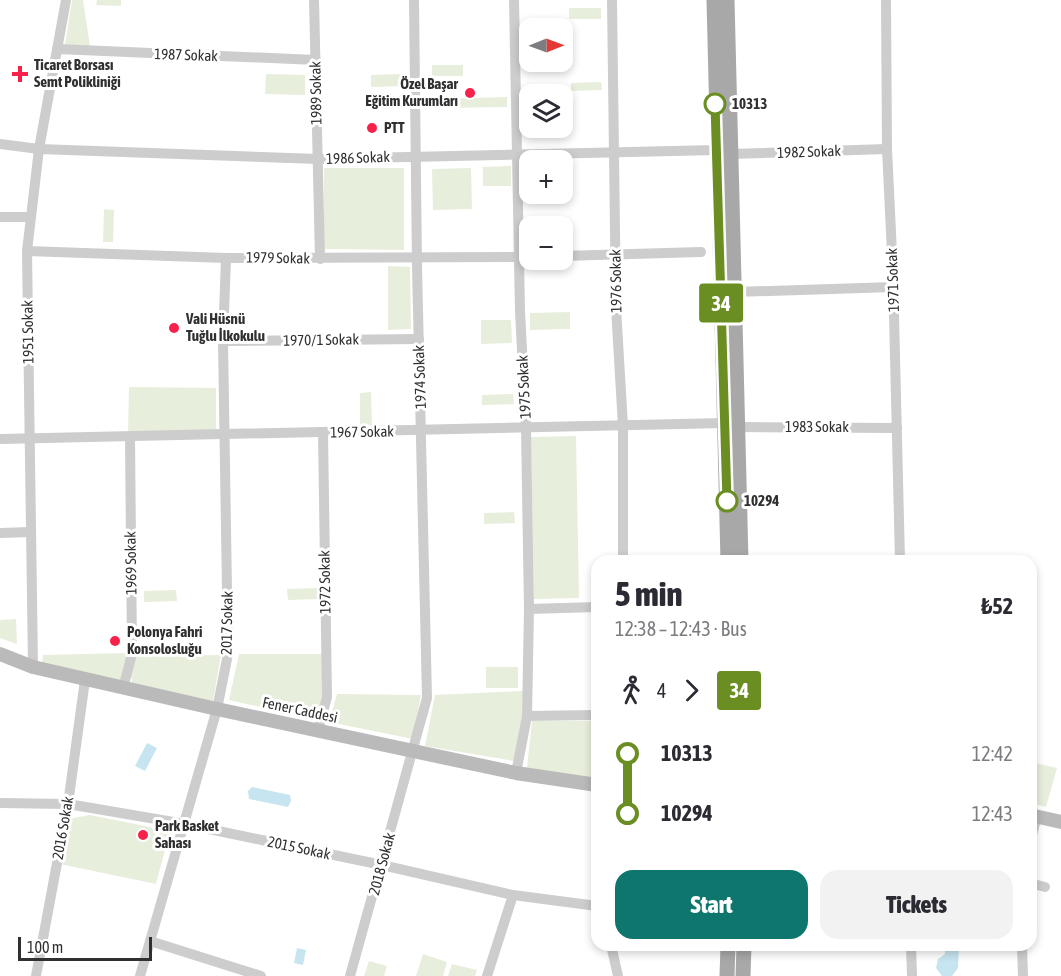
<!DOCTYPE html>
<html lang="en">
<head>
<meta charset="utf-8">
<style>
  body { margin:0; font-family:"Asap Condensed",sans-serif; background:#f2f2f3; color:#2b2b33; height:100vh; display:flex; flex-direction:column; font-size:22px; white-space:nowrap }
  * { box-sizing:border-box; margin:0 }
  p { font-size:20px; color:#7c7c81 }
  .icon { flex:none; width:33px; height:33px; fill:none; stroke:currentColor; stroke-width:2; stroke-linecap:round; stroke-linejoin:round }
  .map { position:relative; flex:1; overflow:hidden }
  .panel { position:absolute; left:591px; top:555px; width:446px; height:396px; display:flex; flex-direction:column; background:#fff; border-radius:18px; box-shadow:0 3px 9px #0003 }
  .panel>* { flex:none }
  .badge { padding:0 12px; border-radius:4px; font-size:21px; line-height:39px }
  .needle { width:39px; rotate:89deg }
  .tools { position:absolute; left:519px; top:18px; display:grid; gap:12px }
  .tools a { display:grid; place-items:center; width:54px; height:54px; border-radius:12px; background:#fff; box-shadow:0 3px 9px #0003; font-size:30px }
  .scale { position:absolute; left:18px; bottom:15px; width:134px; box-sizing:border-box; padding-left:6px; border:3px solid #303030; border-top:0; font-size:16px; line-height:21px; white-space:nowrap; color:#303030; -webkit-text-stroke:4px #fff; paint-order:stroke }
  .map>.badge { position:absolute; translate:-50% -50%; box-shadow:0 0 0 3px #fff }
  .legs { display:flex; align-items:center; gap:9px; height:66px; padding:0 24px; font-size:20px }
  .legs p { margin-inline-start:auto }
  .summary { display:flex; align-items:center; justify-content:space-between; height:102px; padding:0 24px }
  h1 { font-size:33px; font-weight:800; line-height:45px }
  .primary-button { display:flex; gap:12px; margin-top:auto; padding:12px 24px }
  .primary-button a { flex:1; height:69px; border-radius:18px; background:#0f766e; color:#fff; font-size:24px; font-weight:800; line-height:69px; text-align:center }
  .primary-button a+a { background:#f2f2f3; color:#2b2b33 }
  ul { padding:0 24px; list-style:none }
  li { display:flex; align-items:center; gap:21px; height:60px; font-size:22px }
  li i { display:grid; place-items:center; width:9px; height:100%; margin:0 8px; background:currentColor }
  li i::after { content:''; width:15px; height:15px; margin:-8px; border:4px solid; border-radius:50%; background:#fff }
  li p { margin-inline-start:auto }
  li:first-child i { background:linear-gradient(#0000 50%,currentColor 0) }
  li:last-child i { background:linear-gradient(currentColor 50%,#0000 0) }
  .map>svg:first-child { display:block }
  .green { fill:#e8eedc }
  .water { fill:#c6e5f0 }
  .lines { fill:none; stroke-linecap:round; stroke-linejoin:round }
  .street { stroke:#cdcdcd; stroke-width:10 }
  .secondary { stroke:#bababa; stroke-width:14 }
  .primary { stroke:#a8a8a8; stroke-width:15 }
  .line-1-casing { stroke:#fff; stroke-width:14 }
  .line-1 { stroke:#6b8e23; stroke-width:9 }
  .poi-dot { fill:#f7214a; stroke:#fff; stroke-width:2 }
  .stop-1-dot { fill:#fff; stroke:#6b8e23; stroke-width:3 }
  .labels { text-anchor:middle; stroke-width:6; stroke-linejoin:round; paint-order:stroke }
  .street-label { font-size:15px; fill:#303030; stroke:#fff }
  .poi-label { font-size:15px; font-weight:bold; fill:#303030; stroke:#fff; text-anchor:start }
  .stop-label { font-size:15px; font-weight:bold; fill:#303030; stroke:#fff; text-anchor:start }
</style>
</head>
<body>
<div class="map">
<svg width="1061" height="976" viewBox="0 0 1061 976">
  <rect width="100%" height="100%" fill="#fff"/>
  <g class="green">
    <path d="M72 0H83L90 46 65 45Z"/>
    <path d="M97 0H121V6L96 5Z"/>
    <rect x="569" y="8" width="32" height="11"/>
    <rect x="432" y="65" width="31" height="11"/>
    <path d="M266 74 305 75V95L265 94Z"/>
    <path d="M403 74 404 86 371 87V75Z"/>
    <path d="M601 82 602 90 571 91V83Z"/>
    <path d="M507 97V107L432 108V99Z"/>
    <path d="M511 166V186H483V167Z"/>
    <path d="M324 168H404V250L324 249Z"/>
    <path d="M471 168 472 209 433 210 432 169Z"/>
    <path d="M104 209 114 210 113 242H103Z"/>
    <path d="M388 266 410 267 411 329 388 330Z"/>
    <path d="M570 312V329L530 330V313Z"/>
    <path d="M481 320H511L512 343 481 344Z"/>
    <path d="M129 387 216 388V433L128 434Z"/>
    <path d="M371 392 372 425H360V393Z"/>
    <path d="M513 394 514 404 482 405V395Z"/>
    <path d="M576 436 579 598 534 599 531 437Z"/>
    <path d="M514 512 515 523 484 524V513Z"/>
    <path d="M318 588V599L288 600 287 589Z"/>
    <path d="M176 590 177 601 144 602V591Z"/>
    <path d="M16 619 17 644 0 638V620Z"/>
    <path d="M127 653 120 681 42 664 43 655Z"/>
    <path d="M239 654H323V697L315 719 229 700Z"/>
    <path d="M221 655 213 701 132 683 131 676 136 656Z"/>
    <rect x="486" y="667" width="32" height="21"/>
    <path d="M523 691 522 716 514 761 425 746 435 695Z"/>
    <path d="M337 694 421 695 413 739 329 722Z"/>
    <path d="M532 721H597V779L527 768Z"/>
    <path d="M1031 762 1057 768 1046 807 1031 803Z"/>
    <path d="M90 815 150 827 169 835 156 884 60 864 68 819Z"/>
    <path d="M423 954 447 962 443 976H416Z"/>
    <path d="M369 961 387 966 384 976H364Z"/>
    <path d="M452 964 477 970 475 976H448Z"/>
  </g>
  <g class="water">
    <path d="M147 743 157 748 145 771 135 766Z"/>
    <path d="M252 787 290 795 291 801 288 807 249 799 248 791Z"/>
    <path d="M945 945H959L958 968 952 976H942L936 968 938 959 945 954Z"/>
    <path d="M297 948 306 950 303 965 294 963Z"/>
  </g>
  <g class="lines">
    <g class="street">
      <path d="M314 0 320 259"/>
      <path d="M514 0 520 311 526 428 529 609 527 716 516 773"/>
      <path d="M612 0 616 308 623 426V561"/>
      <path d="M886 0 887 149 893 274 900 561"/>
      <path d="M57 49 316 60"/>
      <path d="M0 144 39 149 318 159 716 150"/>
      <path d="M730 154 887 149"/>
      <path d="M0 217H30"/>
      <path d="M27 251 226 258 530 257"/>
      <path d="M562 256 701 252"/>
      <path d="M735 292 893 287"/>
      <path d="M223 341 419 339"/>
      <path d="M737 427 897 428"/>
      <path d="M0 439 725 423"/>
      <path d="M0 533 31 532"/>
      <path d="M529 609 597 607"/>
      <path d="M33 667 27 251 39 149 66 0"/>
      <path d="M123 688 132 654 130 437"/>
      <path d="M527 716 597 715"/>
      <path d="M318 731 327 697 323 433"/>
      <path d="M0 803 68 804 185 824 382 865 513 895 597 906"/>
      <path d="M1030 842 1037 816"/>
      <path d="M1030 883 1045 887"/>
      <path d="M150 941 261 976"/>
      <path d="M611 945 618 976"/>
      <path d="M911 945 912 976"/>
      <path d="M1022 945 1023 976"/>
      <path d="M36 976 68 804 85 680"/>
      <path d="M140 976 217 709 228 654 223 341 226 258"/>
      <path d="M350 976 427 698 417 267 414 0"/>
      <path d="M487 976 513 895"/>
    </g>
    <g class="secondary">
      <path d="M0 654 33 667 217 709 516 773 597 785"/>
      <path d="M1030 815 1061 822"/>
    </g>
    <g class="primary">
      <path d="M714 0 728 561"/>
      <path d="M727 0 741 561"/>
      <path d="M727 976 728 945"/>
      <path d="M743 976 744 945"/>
    </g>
  </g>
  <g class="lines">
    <g class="line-1-casing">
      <path id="line-1" d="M715 104 727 501"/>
    </g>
    <use href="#line-1" class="line-1"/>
  </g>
  <g class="poi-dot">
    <path d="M17 65h6v6h6v6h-6v6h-6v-6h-6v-6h6z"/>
    <circle cx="470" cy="93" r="6"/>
    <circle cx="372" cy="128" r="6"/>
    <circle cx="174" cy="328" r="6"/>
    <circle cx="115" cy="641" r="6"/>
    <circle cx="143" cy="835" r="6"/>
  </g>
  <g class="stop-1-dot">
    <circle cx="715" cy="104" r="10"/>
    <circle cx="727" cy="501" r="10"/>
  </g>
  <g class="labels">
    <g class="street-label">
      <text transform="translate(186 55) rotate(2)" y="5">1987 Sokak</text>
      <text transform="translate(316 93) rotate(-91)" y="5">1989 Sokak</text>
      <text transform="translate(809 152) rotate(-2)" y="5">1982 Sokak</text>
      <text transform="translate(358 158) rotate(-2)" y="5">1986 Sokak</text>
      <text transform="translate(278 258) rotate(1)" y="5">1979 Sokak</text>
      <text transform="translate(893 280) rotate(-92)" y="5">1971 Sokak</text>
      <text transform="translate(616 281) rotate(-91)" y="5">1976 Sokak</text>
      <text transform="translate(28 332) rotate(-91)" y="5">1951 Sokak</text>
      <text transform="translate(321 340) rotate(-1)" y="5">1970/1 Sokak</text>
      <text transform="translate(420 377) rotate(-92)" y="5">1974 Sokak</text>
      <text transform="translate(524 387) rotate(-93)" y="5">1975 Sokak</text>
      <text x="817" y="432">1983 Sokak</text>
      <text transform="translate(362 432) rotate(-1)" y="5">1967 Sokak</text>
      <text transform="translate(131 563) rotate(-91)" y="5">1969 Sokak</text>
      <text transform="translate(325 582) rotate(-91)" y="5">1972 Sokak</text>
      <text transform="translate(227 623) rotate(-89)" y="5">2017 Sokak</text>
      <text transform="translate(300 710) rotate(12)" y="5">Fener Caddesi</text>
      <text transform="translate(63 828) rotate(-80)" y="5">2016 Sokak</text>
      <text transform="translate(299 848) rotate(12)" y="5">2015 Sokak</text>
      <text transform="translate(382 864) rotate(-75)" y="5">2018 Sokak</text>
    </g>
    <g class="poi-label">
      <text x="34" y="70">Ticaret Borsası<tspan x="34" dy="17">Semt Polikliniği</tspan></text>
      <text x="458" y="89" text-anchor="end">Özel Başar<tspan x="458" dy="17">Eğitim Kurumları</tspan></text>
      <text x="384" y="133">PTT</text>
      <text x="186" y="324">Vali Hüsnü<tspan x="186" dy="17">Tuğlu İlkokulu</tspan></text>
      <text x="127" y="637">Polonya Fahri<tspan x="127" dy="17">Konsolosluğu</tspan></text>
      <text x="155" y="831">Park Basket<tspan x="155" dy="17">Sahası</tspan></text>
    </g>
    <g class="stop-label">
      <text x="732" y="109">10313</text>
      <text x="744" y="506">10294</text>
    </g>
  </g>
</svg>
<div class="tools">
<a><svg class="needle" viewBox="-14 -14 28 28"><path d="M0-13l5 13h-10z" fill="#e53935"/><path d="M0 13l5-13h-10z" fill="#7c7c81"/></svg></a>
<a><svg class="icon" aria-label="layers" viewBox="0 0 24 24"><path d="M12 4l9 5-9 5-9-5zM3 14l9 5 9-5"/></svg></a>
<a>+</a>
<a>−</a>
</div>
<div class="scale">100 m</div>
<b class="badge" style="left:721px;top:303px;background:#6b8e23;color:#fff">34</b>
<section class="panel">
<div class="summary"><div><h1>5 min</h1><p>12:38 – 12:43 · Bus</p></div><b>₺52</b></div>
<div class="legs"><svg class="icon" aria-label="walk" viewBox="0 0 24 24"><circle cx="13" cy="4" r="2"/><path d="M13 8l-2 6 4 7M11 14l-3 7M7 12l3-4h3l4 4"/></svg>4<svg class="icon" aria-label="forward" viewBox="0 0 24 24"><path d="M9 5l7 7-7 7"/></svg><b class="badge" style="background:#6b8e23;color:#fff">34</b></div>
<ul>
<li><i style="color:#6b8e23"></i><b>10313</b><p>12:42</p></li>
<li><i style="color:#6b8e23"></i><b>10294</b><p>12:43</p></li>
</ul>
<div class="primary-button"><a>Start</a><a>Tickets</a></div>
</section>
</div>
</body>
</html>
